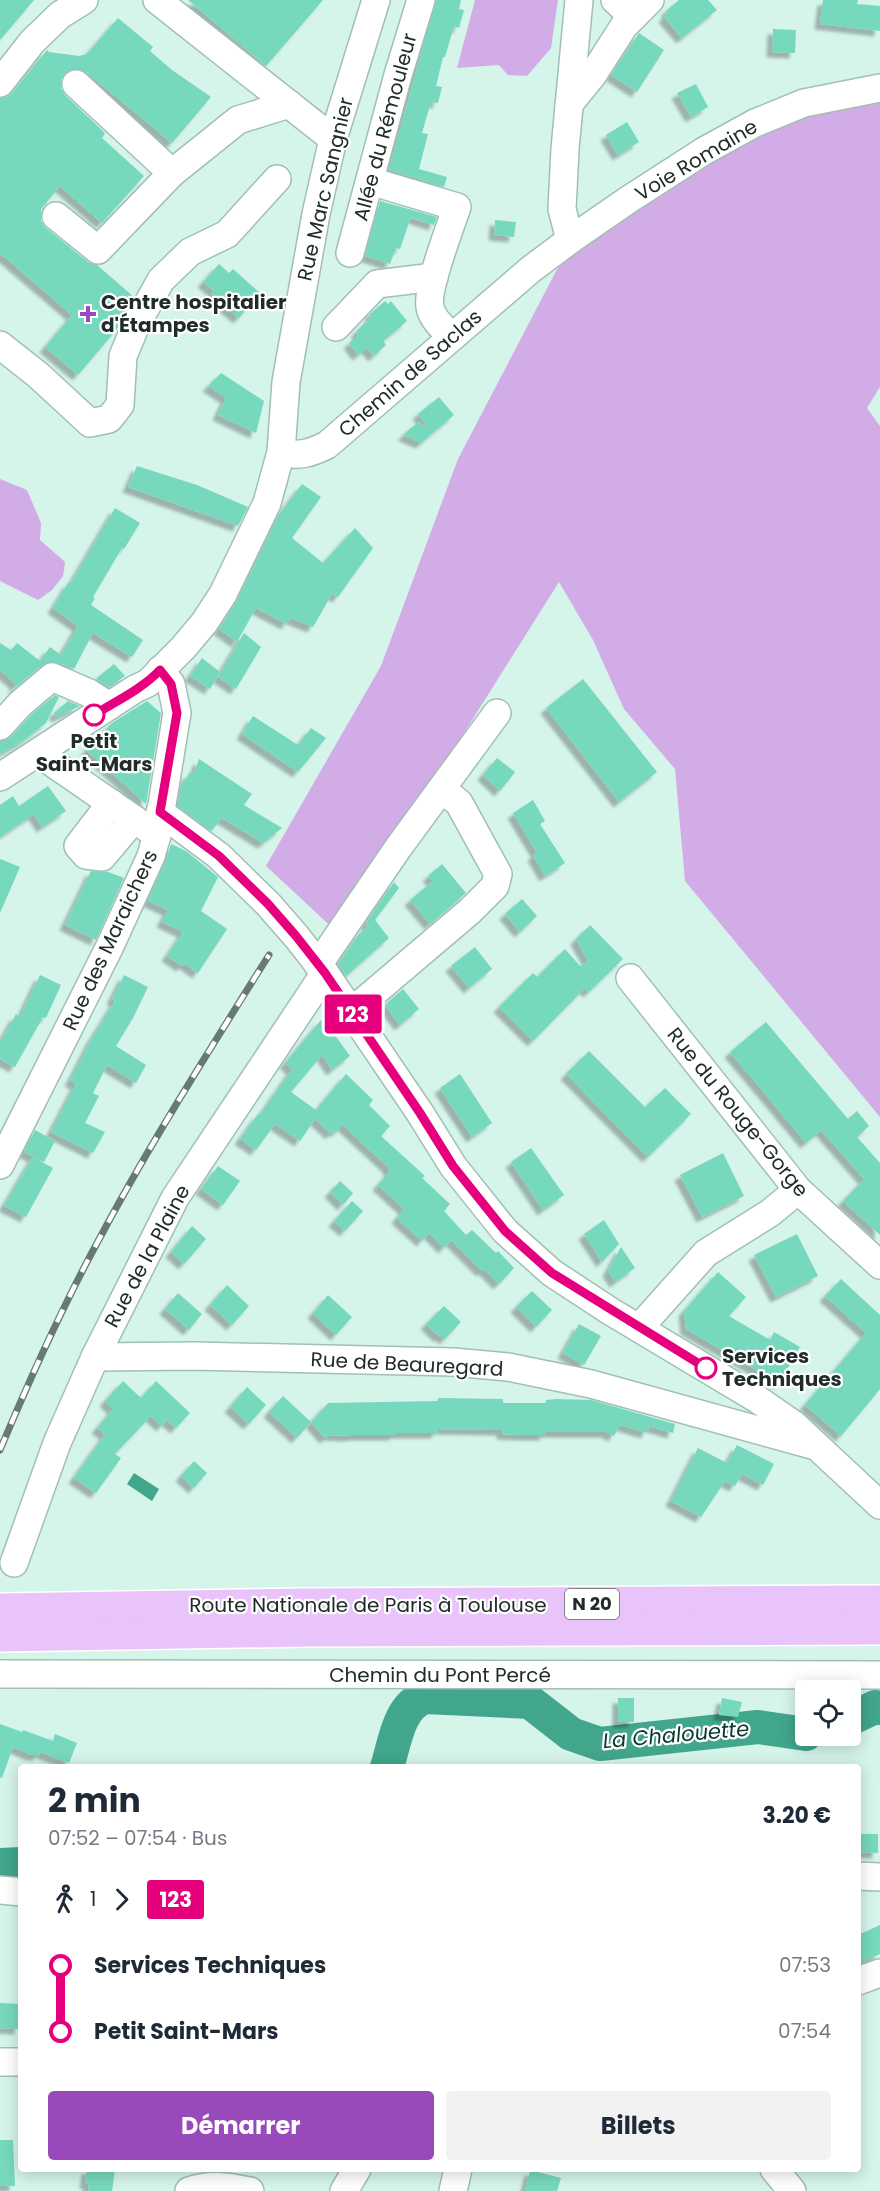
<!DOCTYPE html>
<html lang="fr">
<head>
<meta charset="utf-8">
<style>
  body { margin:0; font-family:Poppins,sans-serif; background:#f2f2f3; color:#1f2937; height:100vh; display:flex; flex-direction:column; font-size:22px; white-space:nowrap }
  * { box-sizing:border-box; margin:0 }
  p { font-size:20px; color:#747a83 }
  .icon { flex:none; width:33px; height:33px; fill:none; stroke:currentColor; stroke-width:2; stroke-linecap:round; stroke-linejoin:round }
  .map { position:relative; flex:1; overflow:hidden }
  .side { position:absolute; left:18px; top:1764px; width:843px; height:408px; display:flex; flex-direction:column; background:#fff; border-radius:6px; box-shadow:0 3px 15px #0003 }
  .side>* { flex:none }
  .badge { padding:0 12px; border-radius:4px; font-size:21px; line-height:39px }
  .buttons { position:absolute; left:795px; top:1680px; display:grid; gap:12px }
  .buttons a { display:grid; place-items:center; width:66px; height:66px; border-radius:6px; background:#fff; box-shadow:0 3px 15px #0003; font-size:30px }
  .map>.badge { position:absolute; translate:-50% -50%; box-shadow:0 0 0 3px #fff }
  .legs { display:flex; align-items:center; gap:9px; height:66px; padding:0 30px; font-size:20px }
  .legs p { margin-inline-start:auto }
  .overview { display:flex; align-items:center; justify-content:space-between; height:102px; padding:0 30px }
  h1 { font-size:33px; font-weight:700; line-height:45px }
  .action { display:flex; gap:12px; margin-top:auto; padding:12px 30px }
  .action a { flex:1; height:69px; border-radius:6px; background:#984abb; color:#fff; font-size:24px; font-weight:700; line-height:69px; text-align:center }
  .action a+a { background:#f2f2f3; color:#1f2937 }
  ul { padding:0 30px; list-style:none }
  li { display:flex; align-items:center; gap:21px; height:66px; font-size:22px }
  li i { display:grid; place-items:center; width:9px; height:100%; margin:0 8px; background:currentColor }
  li i::after { content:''; width:15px; height:15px; margin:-8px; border:4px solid; border-radius:50%; background:#fff }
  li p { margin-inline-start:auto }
  li:first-child i { background:linear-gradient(#0000 50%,currentColor 0) }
  li:last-child i { background:linear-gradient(currentColor 50%,#0000 0) }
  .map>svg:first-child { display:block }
  .green { fill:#d2ace6 }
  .water { fill:#41a68c }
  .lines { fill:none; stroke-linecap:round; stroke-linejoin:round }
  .river { stroke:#41a68c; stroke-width:34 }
  .building { fill:#76d8bc; filter:url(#shadow) }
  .minor-casing { stroke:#a2bfb5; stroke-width:30 }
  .major-casing { stroke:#fff; stroke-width:36 }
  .minor { stroke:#fff; stroke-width:27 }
  .major { stroke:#e9c4fb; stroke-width:33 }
  .rail-casing { stroke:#667a73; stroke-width:7 }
  .rail { stroke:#fff; stroke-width:4.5; stroke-dasharray:14; stroke-linecap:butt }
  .line-1-casing { stroke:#fff; stroke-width:14 }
  .line-1 { stroke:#e6007e; stroke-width:9 }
  .poi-dot { fill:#984abb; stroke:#fff; stroke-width:2 }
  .stop-1-dot { fill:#fff; stroke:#e6007e; stroke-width:3 }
  .labels { text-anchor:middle; stroke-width:4.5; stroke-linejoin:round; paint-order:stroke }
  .shield { fill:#fff; stroke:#636b68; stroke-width:1.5 }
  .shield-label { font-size:18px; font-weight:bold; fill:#202c28 }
  .street-label { font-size:20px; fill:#202c28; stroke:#fff }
  .poi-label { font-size:20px; font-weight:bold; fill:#202c28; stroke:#fff; text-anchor:start }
  .stop-label { font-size:20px; font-weight:bold; fill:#202c28; stroke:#fff }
  .water-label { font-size:21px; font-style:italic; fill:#09382c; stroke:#fff }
</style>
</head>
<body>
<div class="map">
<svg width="880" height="2191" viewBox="0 0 880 2191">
  <defs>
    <filter id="shadow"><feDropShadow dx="-5.5" dy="5.5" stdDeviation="1.5" flood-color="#0004"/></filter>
  </defs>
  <rect width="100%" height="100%" fill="#d5f4ea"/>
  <g class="green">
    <path d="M475 0H558L551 48 527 76 508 75 499 65 457 68Z"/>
    <path d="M880 100V387L867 408 880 426V1117L685 881 675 769 624 709 593 640 559 582 338 933 266 866 381 666 458 459 587 212 762 128Z"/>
    <path d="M0 479 27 490 41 523 40 540 65 562 63 576 52 590 38 600 0 581Z"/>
  </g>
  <path class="water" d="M134 1473 159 1489 152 1501 127 1484Z"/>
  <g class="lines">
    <g class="river">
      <path d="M850 1719 875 1707 880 1708"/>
      <path d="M387 1767C395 1743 398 1706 425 1697L530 1702 571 1734 600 1744 758 1727 806 1734"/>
      <path d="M0 1865 21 1864"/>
    </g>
  </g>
  <g class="building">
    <path d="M0 0H34L0 40Z"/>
    <path d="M188 0H323L266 66Z"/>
    <path d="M436 0H461L459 9 464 10 459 28 454 26 445 57H443L436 86 442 87 438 103 431 102 422 133 428 134 419 169 447 177 444 187 389 170Z"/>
    <path d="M679 0H708L717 10 682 38 664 17 668 13 666 11Z"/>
    <path d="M823 0H858L857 4 880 6V31L820 24Z"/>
    <path d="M118 18 153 47 150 51 172 70 211 97 172 143 86 72 80 69H72L65 73 61 80V88L65 95 105 133 102 138 144 176 102 223 60 186 41 209V221L46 228 88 262 97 265 134 297 125 313 116 323 119 326 117 329 78 375 45 347 72 315 0 253V98L6 97 12 93 47 50 49 52 79 56 87 54Z"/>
    <path d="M773 29 796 30 795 53 772 52Z"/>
    <path d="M639 33 664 50 637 92 611 75Z"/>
    <path d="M696 84 708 107 691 117 677 93Z"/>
    <path d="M627 122 639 142 618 155 606 135Z"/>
    <path d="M380 201 437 217 434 225 411 217 400 249 396 248 390 264 365 256Z"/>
    <path d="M495 220 516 222 514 237 494 235Z"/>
    <path d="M219 264 229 273 233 269 260 293 239 318 211 295 214 291 203 282Z"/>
    <path d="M385 301 388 304 391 301 407 321 383 341 386 345 374 356 367 348 358 355 349 343 358 336 357 331 371 317 370 314Z"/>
    <path d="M221 373 264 401 256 433 218 415 226 398 208 386Z"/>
    <path d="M439 397 454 415 421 443 403 435 418 422 429 429 418 414Z"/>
    <path d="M137 466 197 485 248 507 238 526 128 487Z"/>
    <path d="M302 484 321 497 292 538 323 563 355 528 373 548 338 597 332 594 313 627 290 618 287 624 256 608 237 642 219 629 237 601 279 515Z"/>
    <path d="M115 508 140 523 124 549 122 548 93 597 95 598 91 605 143 640 132 657 93 633 74 669 58 663 49 662 42 665 12 690 16 684 0 670V643L11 650 17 643 40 661 50 647 61 655 78 626 53 608 69 582 71 583Z"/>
    <path d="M244 633 261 647 236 689 218 677Z"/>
    <path d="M202 658 220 672 210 689 190 676Z"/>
    <path d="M114 664 125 676 109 687 96 679Z"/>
    <path d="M583 679 657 772 619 802 546 708Z"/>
    <path d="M55 695 59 697 46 723 23 741 0 754V741L11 737 31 715Z"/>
    <path d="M68 701 80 706 57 717 54 713Z"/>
    <path d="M147 701 161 713 146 804 86 750 112 723Z"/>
    <path d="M253 716 298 745 311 728 326 738 298 772 242 734Z"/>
    <path d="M497 758 515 772 500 791 483 775Z"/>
    <path d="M199 759 252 794 244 805 282 828 263 843 222 818 211 831 178 806 180 790 189 773H194Z"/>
    <path d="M48 786 66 811 42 827 34 814 0 837V805L13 796 19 806Z"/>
    <path d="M533 800 545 821 540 824 565 863 545 876 533 855 537 853 513 813Z"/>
    <path d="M171 844 186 851 218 877 201 911 227 929 198 973 184 963 182 966 167 956 183 932 162 922 168 910 148 901 165 863Z"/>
    <path d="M0 859 20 867 0 913Z"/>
    <path d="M442 864 466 893 430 924 410 900 433 881 428 876Z"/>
    <path d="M91 871 108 872 124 878 96 940 65 925Z"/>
    <path d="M394 882 399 888 375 920 389 938 346 976 338 964 359 934 368 926 366 923Z"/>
    <path d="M522 899 537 916 520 932 505 914Z"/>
    <path d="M590 925 623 959 589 992 585 988 533 1041 499 1007 533 973 537 977 565 949 580 966 588 961 576 939Z"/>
    <path d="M475 947 492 969 469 988 451 966Z"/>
    <path d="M40 975 61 985 46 1018 43 1017 15 1067 0 1059V1043L16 1014 20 1017Z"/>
    <path d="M124 975 148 987 133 1018 116 1046 146 1065 136 1083 107 1065 93 1093 99 1096 85 1123 105 1132 93 1153 51 1132 76 1084 70 1081 91 1040 115 1001 112 999Z"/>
    <path d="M403 989 419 1009 400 1025 385 1005Z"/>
    <path d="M321 1020 334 1034 350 1056 332 1070 322 1055 291 1092 316 1110 346 1074 373 1100 369 1105 390 1126 381 1136 425 1176 422 1178 450 1204 444 1211 466 1235 472 1230 496 1253 498 1251 514 1268 499 1284 484 1269 482 1271 451 1240 444 1248 429 1233 422 1241 397 1218 404 1209 378 1185 390 1171 388 1169 389 1168 343 1125 336 1132 334 1130 331 1134 315 1119 300 1141 275 1124 256 1150 240 1139 258 1114 260 1115 292 1069 285 1063Z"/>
    <path d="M766 1022 848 1119 857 1111 869 1126 857 1137 880 1163V1235L843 1201 864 1179 821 1130 806 1143 730 1052Z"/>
    <path d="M589 1051 645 1107 665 1088 691 1114 648 1157 566 1074Z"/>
    <path d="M460 1074 492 1123 472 1137 440 1088Z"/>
    <path d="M35 1130 55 1141 44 1162 24 1152Z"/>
    <path d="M531 1148 564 1195 543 1210 511 1162Z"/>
    <path d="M723 1153 744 1196 702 1217 680 1175Z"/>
    <path d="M33 1157 53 1168 26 1217 4 1206Z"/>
    <path d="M218 1166 240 1181 223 1205 201 1189Z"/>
    <path d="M340 1181 353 1193 343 1205 330 1192Z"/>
    <path d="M352 1201 363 1211 345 1231 334 1221Z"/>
    <path d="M604 1220 619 1244 602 1262 584 1234Z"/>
    <path d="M192 1226 206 1239 184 1264 171 1252Z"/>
    <path d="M797 1234 818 1276 776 1297 754 1255Z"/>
    <path d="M621 1247 635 1268 615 1282 608 1271Z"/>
    <path d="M718 1272 746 1297 729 1316 770 1340 774 1332 800 1347 779 1383 686 1329 684 1311Z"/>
    <path d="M841 1279 880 1315V1389L841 1436 805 1405 866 1333 825 1296Z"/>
    <path d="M227 1285 249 1306 232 1325 210 1305Z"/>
    <path d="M532 1291 552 1310 536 1327 516 1307Z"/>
    <path d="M178 1293 202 1314 189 1330 165 1309Z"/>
    <path d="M328 1295 352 1317 336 1335 313 1313Z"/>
    <path d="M444 1306 461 1322 445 1339 441 1335 440 1337 426 1324Z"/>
    <path d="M579 1324 601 1336 584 1365 563 1353Z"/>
    <path d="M123 1381 141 1398 156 1381 190 1413 176 1428 167 1420 162 1426 151 1416 115 1454 121 1458 96 1493 74 1478 105 1434 97 1428 113 1409 105 1401Z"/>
    <path d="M247 1387 266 1405 249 1424 230 1407Z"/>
    <path d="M283 1396 311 1422 328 1403 438 1401V1398L503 1399V1403H546V1400L556 1399 591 1400 675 1424 673 1433 649 1426 647 1433 620 1425 614 1436 606 1432H545V1435H524L502 1434V1430L438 1429 437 1433H395V1435H352V1436L329 1435 325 1438 311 1422 297 1438 269 1412Z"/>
    <path d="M737 1445 774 1464 763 1485 742 1474 735 1486 725 1481 701 1517 671 1501 698 1448 727 1463Z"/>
    <path d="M194 1461 207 1473 194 1488 181 1476Z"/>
    <rect x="618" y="1698" width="16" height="24"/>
    <path d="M722 1698 742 1702 738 1717 719 1715Z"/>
    <path d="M0 1724 22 1732 23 1730 53 1741 55 1734 77 1743 69 1763 40 1752 39 1755H32L13 1747 2 1778 0 1777Z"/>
    <path d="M858 1834H878V1853L858 1852Z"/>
    <path d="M880 1925V1954L858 1963V1935Z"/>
    <path d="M0 2003 21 2004 20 2029 0 2028Z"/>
    <path d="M0 2140H13L15 2186H0Z"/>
    <path d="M87 2169H115L112 2191H88L89 2184 85 2183Z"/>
    <path d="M530 2170 561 2178 557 2191H525Z"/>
  </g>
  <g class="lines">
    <g class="minor-casing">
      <g id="minor">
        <path d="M157 0 333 139"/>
        <path d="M615 0 633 17"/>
        <path d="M0 83 32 42 60 15 84 0"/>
        <path d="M76 84 172 173 238 120 289 104"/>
        <path d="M569 104 592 76 624 26 650 0"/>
        <path d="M370 181 457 207C450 227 426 290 430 307 432 319 443 328 452 337"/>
        <path d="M56 216 98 250 172 173"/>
        <path d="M570 240 562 209 565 149 579 0"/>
        <path d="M350 253 398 75 421 0"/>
        <path d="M336 327 377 284 434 277"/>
        <path d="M0 345 38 375 90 423 109 419 120 405 123 356 136 325 161 280 190 252 227 234 277 179"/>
        <path d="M281 452C299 457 311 453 327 445L530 270 570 240 628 200 704 151 755 123 804 103 880 88"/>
        <path d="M0 726 20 704 52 677 89 693 109 706"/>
        <path d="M38 753 157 835"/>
        <path d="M0 777 135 689 148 683 183 648 204 623 223 594 267 503 281 452 286 382 316 214 333 139 376 0"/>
        <path d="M111 803 78 846 86 855 102 857 134 819"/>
        <path d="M160 812 219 856 268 904 296 936 325 973 420 1113 453 1166 505 1231 552 1273 610 1311 757 1399 793 1424 880 1505"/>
        <path d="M318 965 398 848 497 713"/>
        <path d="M630 978 798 1190 880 1265"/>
        <path d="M351 1012 470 911 495 886 498 874 459 803 442 789"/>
        <path d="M0 1165 110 946 151 856 157 835 177 713 171 684 160 670"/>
        <path d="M639 1328 706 1253 770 1213 798 1190"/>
        <path d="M95 1357 195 1356 453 1362 508 1367 591 1384 812 1445"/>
        <path d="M14 1563 57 1443 95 1357 175 1198 325 973"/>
        <path d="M0 1674 880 1675"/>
        <path d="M858 1876 880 1877"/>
        <path d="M0 1890 21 1892"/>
        <path d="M858 1981 880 1973"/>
        <path d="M0 2062H21"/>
        <path d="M774 2169 792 2191"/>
        <path d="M189 2191C210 2183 229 2187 250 2191"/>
        <path d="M344 2191 357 2169"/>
        <path d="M453 2191 458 2169"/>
      </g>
    </g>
    <g class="major-casing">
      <g id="major">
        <path d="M0 1610 303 1605 880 1602"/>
        <path d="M0 1635 310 1630 880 1628"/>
      </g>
    </g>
    <use href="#minor" class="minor"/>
    <use href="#major" class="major"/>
    <g class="rail-casing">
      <path id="rail" d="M0 1450C31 1376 64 1303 103 1232 154 1137 212 1046 269 955"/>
    </g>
    <use href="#rail" class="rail"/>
  </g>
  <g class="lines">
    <g class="line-1-casing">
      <path id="line-1" d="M94 715C116 701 142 689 160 670L171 684 177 713 160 812 219 856 268 904 296 936 325 973 420 1113 453 1166 505 1231 552 1273 706 1368"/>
    </g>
    <use href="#line-1" class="line-1"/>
  </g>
  <path class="poi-dot" d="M85 305h6v6h6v6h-6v6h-6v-6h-6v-6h6z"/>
  <g class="stop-1-dot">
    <circle cx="94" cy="715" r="10"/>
    <circle cx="706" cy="1368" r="10"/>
  </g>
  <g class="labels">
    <rect class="shield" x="565" y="1589" width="54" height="30" rx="4.5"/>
    <g class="shield-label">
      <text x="592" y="1610">N 20</text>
    </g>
    <g class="street-label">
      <text transform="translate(385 127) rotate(-75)" y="7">Allée du Rémouleur</text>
      <text transform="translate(696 160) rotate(-31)" y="7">Voie Romaine</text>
      <text transform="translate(325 189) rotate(-77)" y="7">Rue Marc Sangnier</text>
      <text transform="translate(410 373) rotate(-41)" y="7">Chemin de Saclas</text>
      <text transform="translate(110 940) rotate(-65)" y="7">Rue des Maraichers</text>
      <text transform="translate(738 1112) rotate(51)" y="7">Rue du Rouge-Gorge</text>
      <text transform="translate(147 1256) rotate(-62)" y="7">Rue de la Plaine</text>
      <text transform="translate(407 1364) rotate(3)" y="7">Rue de Beauregard</text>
      <text x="368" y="1612">Route Nationale de Paris à Toulouse</text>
      <text x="440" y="1682">Chemin du Pont Percé</text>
    </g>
    <g class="poi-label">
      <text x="101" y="309">Centre hospitalier<tspan x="101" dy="23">d'Étampes</tspan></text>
    </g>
    <g class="stop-label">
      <text x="94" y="748">Petit<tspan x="94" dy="23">Saint-Mars</tspan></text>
      <text x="722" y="1363" text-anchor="start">Services<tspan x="722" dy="23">Techniques</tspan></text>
    </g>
    <g class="water-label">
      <text transform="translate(676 1735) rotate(-5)" y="7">La Chalouette</text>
    </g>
  </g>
</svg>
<div class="buttons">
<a><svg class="icon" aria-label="locate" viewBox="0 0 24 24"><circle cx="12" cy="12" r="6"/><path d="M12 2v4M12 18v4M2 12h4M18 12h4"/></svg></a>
</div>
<b class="badge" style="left:353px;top:1014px;background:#e6007e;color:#fff">123</b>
<section class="side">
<div class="overview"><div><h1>2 min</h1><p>07:52 – 07:54 · Bus</p></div><b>3.20 €</b></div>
<div class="legs"><svg class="icon" aria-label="walk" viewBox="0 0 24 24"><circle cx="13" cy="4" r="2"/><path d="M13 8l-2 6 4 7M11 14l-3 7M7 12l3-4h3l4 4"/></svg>1<svg class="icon" aria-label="forward" viewBox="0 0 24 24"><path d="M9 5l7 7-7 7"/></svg><b class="badge" style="background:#e6007e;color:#fff">123</b></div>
<ul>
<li><i style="color:#e6007e"></i><b>Services Techniques</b><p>07:53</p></li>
<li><i style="color:#e6007e"></i><b>Petit Saint-Mars</b><p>07:54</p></li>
</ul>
<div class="action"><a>Démarrer</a><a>Billets</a></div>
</section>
</div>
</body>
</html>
